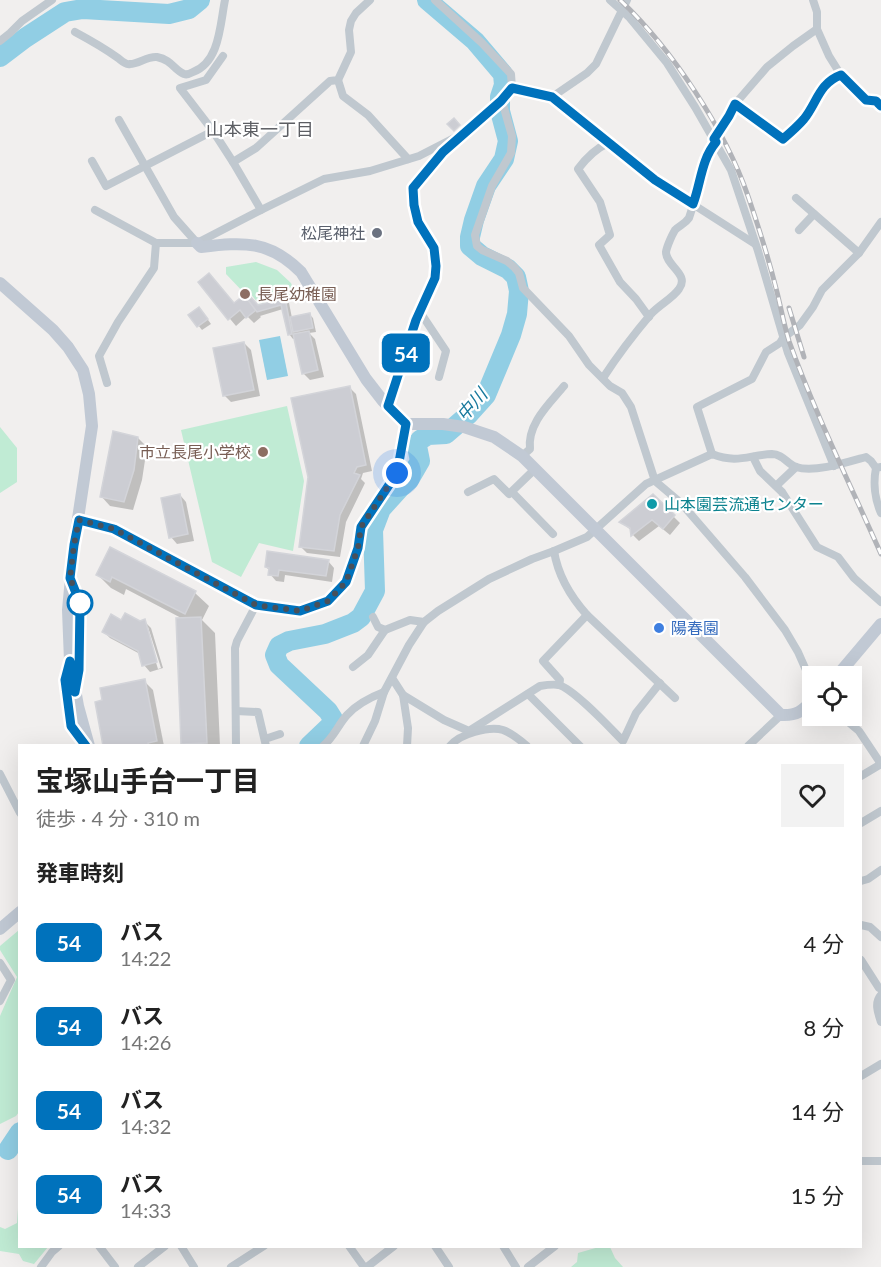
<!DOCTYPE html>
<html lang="ja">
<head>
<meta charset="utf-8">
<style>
  body { margin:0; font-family:Lato,"Noto Sans JP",sans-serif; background:#f2f2f2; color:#222; height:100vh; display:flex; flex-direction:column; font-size:22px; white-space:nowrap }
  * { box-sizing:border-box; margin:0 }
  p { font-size:20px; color:#767676 }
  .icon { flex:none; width:33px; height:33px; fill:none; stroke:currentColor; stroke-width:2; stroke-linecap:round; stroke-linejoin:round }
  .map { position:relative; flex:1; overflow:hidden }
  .sheet { position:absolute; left:18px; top:744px; width:844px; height:504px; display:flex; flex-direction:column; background:#fff; border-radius:0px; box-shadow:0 6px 24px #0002 }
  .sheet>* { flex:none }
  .badge { padding:0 12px; border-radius:9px; font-size:21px; line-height:39px }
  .buttons { position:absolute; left:802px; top:666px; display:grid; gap:12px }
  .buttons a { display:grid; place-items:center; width:60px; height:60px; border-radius:0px; background:#fff; box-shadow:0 6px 24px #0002; font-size:30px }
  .you { position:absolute; width:30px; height:30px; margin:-15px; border:4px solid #fff; border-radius:50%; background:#1a73e8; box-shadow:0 0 0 9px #1a73e833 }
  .map>.badge { position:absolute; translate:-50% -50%; box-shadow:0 0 0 3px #fff }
  h2 { padding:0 18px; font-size:22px; line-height:54px }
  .round { display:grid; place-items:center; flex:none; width:63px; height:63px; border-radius:0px; background:#f2f2f2 }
  .summary { display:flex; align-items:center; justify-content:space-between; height:102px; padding:0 18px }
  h1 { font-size:28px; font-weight:700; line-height:45px }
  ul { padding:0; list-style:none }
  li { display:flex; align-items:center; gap:18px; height:84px; padding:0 18px }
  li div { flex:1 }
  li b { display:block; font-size:22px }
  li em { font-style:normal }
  li .badge { min-width:66px; font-weight:700; text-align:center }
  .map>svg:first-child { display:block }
  .green { fill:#c0ebd4 }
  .water { fill:#91cee4 }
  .shadow { fill:#0003; fill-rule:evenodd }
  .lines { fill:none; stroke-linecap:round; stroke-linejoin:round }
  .river { stroke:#91cee4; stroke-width:20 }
  .building { fill:#cccdd3; stroke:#d3d4d9; stroke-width:1.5 }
  .lane { stroke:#c0c8cf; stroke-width:4.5 }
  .street { stroke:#c0c8cf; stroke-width:8 }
  .secondary { stroke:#c1c9d4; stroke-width:12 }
  .rail-casing { stroke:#b1b3b8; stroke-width:5 }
  .rail { stroke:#fff; stroke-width:3; stroke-dasharray:9; stroke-linecap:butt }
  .line-casing { stroke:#fff; stroke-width:14 }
  .line { stroke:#0072bc; stroke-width:9 }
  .walk { stroke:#48505a; stroke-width:6; stroke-dasharray:0 10.8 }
  .worship-dot { fill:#6b7280; stroke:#fff; stroke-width:2 }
  .education-dot { fill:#8d6e63; stroke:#fff; stroke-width:2 }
  .culture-dot { fill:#0f9aa8; stroke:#fff; stroke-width:2 }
  .stop-dot { fill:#fff; stroke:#0072bc; stroke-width:3 }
  .shop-dot { fill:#3f7fe0; stroke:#fff; stroke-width:2 }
  .labels { text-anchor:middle; stroke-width:4.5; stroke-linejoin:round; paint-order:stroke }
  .worship-label { font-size:16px; fill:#5b616d; stroke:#fff; text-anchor:end }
  .education-label { font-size:16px; fill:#785e54; stroke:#fff; text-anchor:start }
  .culture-label { font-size:16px; fill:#0d838f; stroke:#fff; text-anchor:start }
  .shop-label { font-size:16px; fill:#366cbe; stroke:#fff; text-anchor:start }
  .neighbourhood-label { font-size:18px; fill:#5c5e63; stroke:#fff }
  .water-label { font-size:18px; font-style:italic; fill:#18799d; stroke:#fff }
</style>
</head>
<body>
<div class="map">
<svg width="881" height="1267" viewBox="0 0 881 1267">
  <rect width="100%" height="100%" fill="#f1efee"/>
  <g class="green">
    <path d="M256 262 277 270 291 283 295 293 259 304 249 292 245 294 226 274V267Z"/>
    <path d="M287 406 304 481 293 551 259 543 241 577 212 562 181 430Z"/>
    <path d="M0 427 17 448V482L0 493Z"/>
    <path d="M19 930V1112L16 1116 0 1124V1016L17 977 0 950V946Z"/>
    <path d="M19 1194 20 1246 48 1247 34 1264 23 1261 19 1254 0 1251V1227L5 1229 17 1223Z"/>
    <path d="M599 1247H610L615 1258 623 1267H571L577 1262 578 1253Z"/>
  </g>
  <path class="water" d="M280 336 288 376 267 380 259 340Z"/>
  <g class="shadow">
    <path d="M200 283 235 305 248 296 258 307 285 299 289 303 292 318 309 314 313 318 316 332 309 333 315 339 324 377 310 380 303 373 296 338 293 339 289 334 283 309 260 316 261 317 254 323 247 316 236 326Z"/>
    <path d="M203 313 211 324 202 330 190 315Z"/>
    <path d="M244 343 251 350 260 396 231 402 224 395Z"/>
    <path d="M350 388 356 394 372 471 363 473 361 479 365 483 346 522 340 557 307 553 300 546Z"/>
    <path d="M138 438 147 447 142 480 133 510 110 506 101 496Z"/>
    <path d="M180 495 186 502 194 541 177 544 171 537Z"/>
    <path d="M653 496 680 523 670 535 659 526 639 541 633 535 632 531 621 522Z"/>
    <path d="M110 549 195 593 209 606 202 620 215 633 220 746H184L183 744 185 620 126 589 124 595 111 588 98 575Z"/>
    <path d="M328 561 334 568 332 582 285 575 284 582 276 581 270 574V571L266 567Z"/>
    <path d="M144 621 151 628 163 668 150 672 144 665 140 654 110 638 104 632 122 622H140ZM145 627H148L161 668 158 669Z"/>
    <path d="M144 681 153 690 164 746H105Z"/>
  </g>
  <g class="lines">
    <g class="river">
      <path d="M0 57 25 38 65 12 83 9 169 14 189 9 200 0"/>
      <path d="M309 746 331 725 333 719 328 711 279 665 275 655 279 646 289 641 325 634 353 623 361 617 375 591 373 530 381 509 400 488 409 480 420 461 417 446 420 440 428 435 446 434 468 415 486 395 511 335 517 314 519 291 516 277 508 269 482 256 470 246V237L474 220 486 186 504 159 508 141 500 111V97L504 85 503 74 475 41 427 0"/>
      <path d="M8 1150 20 1132"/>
    </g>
  </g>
  <g class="building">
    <path d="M454 118 460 125 454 131 447 124Z"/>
    <path d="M209 273 234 303 244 295 256 310 246 318 240 310 228 320 198 282Z"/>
    <path d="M248 294 258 305 285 298 292 334 288 335 281 305 257 312 245 296Z"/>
    <path d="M199 307 208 319 197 327 188 315Z"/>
    <path d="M310 313 313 328 293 332 290 317Z"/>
    <path d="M309 331 318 370 302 374 293 334Z"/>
    <path d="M244 342 254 390 223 396 213 348Z"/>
    <path d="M350 386 366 465 357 467 354 473 360 475 340 515 334 551 299 547 308 477 291 398Z"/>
    <path d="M113 431 138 437 134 470 124 502 100 497Z"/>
    <path d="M180 494 188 534 169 538 161 498Z"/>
    <path d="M653 494 675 515 663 529 652 520 631 536 630 528 619 522Z"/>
    <path d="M110 547 196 591 185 614 112 577 110 582 96 575Z"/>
    <path d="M267 551 329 560 326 576 279 570 278 576 268 575 269 568 265 567Z"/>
    <path d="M125 613 140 621 145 619 157 662 142 666 138 651 102 632 111 614 121 620Z"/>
    <path d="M201 617 207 743 181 744 176 618Z"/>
    <path d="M145 679 157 741 148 743 149 746H103L95 702 102 700 100 688Z"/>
  </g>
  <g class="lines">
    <g class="lane">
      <path d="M74 586 80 603 79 670 77 679"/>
      <path d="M68 670 65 680 71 726 83 741"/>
    </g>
    <g class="street">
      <path d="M435 0 482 43 511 74 512 88 552 97 655 180 755 244"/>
      <path d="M610 0 629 17 667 63 695 107 731 170 758 251 788 353 834 466"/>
      <path d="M817 29 829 56 839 72 848 83 866 100 876 101"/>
      <path d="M75 32C90 40 104 48 118 58 122 61 126 65 130 64 139 64 147 56 157 57 172 60 174 70 184 74 187 75 189 74 193 72 220 62 220 24 225 0"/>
      <path d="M0 41 10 33 22 21 52 0"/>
      <path d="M223 56 206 80 180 88 213 131 233 162"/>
      <path d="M338 80 343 96 368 115 408 159"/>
      <path d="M512 88 502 101 512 136 511 153 492 186 475 235 477 246 482 250 507 261 514 267 519 273 523 288 569 336 589 365 610 386 622 393 631 407 655 481 681 503 745 577 785 630 798 652 813 686"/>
      <path d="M552 97 587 73 596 64 627 0"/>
      <path d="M735 104 783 139C790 133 798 126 804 118 817 102 819 83 841 75"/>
      <path d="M119 120 174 217 197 243"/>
      <path d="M714 139 729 116 735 104 767 67 793 46 817 29V12L813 0"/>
      <path d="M608 143C595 149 587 157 578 169L600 202 610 235 599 245 620 282 636 299 649 317"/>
      <path d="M92 161 106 186 213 131"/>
      <path d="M796 198 859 253"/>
      <path d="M95 210 156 243H197L261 210 233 162 256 148 330 81 338 80 351 52 349 30 351 21 356 13 370 0"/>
      <path d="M261 210 324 179 370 171 419 156 456 137"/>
      <path d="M799 230 814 214"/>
      <path d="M420 312 446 351 439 377"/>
      <path d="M603 378C618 355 634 334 651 314 659 305 673 298 679 289 690 274 666 266 666 252 667 246 672 235 675 230 680 225 685 224 689 218L701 181 706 157 715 142"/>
      <path d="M107 383 99 356 118 322 154 268 156 243"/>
      <path d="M388 406 416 320 435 278 436 266 434 248 418 222 414 205 413 188 443 152 502 101"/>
      <path d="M712 454 697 407 752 379 766 352 780 343 783 338 800 325 813 307 822 290 859 253 881 222"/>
      <path d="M522 456 530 449C527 424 549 404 564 386"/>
      <path d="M753 457 760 471 782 492 817 547 838 557 854 578 881 602"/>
      <path d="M881 467 876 468C873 483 875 500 881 513"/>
      <path d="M777 485 796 467"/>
      <path d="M468 492 494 479 509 494 535 469"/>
      <path d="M512 492 553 534"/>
      <path d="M554 551C558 576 570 596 587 615L675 698"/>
      <path d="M373 617 378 627 385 630 410 620 424 622 438 611 489 579 532 559 554 551 587 537 646 484 712 454C738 464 748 455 772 454 783 454 787 464 796 467 814 473 848 462 866 457L871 461 876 468"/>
      <path d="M353 667 368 655 385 630"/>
      <path d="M392 678 403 695 408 728 407 746"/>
      <path d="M559 685 560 680 543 661 587 615"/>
      <path d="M528 694 580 746"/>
      <path d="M403 695 444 720 469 731 540 686C546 685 553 684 559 685 575 690 610 728 623 741L636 713 660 683"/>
      <path d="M236 711 258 712 266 746"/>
      <path d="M841 716 859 731 881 764"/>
      <path d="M265 739 280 734"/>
      <path d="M236 746 235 648 237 641 256 605"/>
      <path d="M323 746C334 737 338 725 347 715 357 704 371 697 384 692"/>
      <path d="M363 746 375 721 384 692 409 645 424 622"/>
      <path d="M450 746C459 734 489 726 503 730 512 733 520 740 527 746"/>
      <path d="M748 746 781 715"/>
      <path d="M0 774 20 813"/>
      <path d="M861 776 881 764"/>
      <path d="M861 823 881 811"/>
      <path d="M861 881 868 879 881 870"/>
      <path d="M861 925 870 927 881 937"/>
      <path d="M861 960 879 988 881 989"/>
      <path d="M0 963 11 980 0 1001"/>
      <path d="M881 995C874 1003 878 1013 881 1022"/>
      <path d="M861 1076 881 1064"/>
      <path d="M861 1161H881"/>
      <path d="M99 1246 115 1267"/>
      <path d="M181 1246 194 1267"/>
      <path d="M349 1246 364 1267"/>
      <path d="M435 1246 449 1267"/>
      <path d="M503 1246 516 1267"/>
      <path d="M41 1267 52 1252 59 1246"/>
      <path d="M138 1267 165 1246"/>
      <path d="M231 1267 264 1246"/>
      <path d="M367 1267 394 1246"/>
      <path d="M528 1267 555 1246"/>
    </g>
    <g class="secondary">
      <path d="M197 243 201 247C244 242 269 240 301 272L366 379 383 401 406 424"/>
      <path d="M0 283 53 330 68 347 83 370 89 394 92 426 74 545 68 610 70 661 78 706 89 746"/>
      <path d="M79 520 114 529 256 605 300 611 328 601 346 582 358 548 361 527 397 473 406 424H443L464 427 494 437 522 456 781 715C797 716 802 711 813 700"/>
      <path d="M837 676 881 624"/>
      <path d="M0 929 20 912"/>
    </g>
    <g class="rail-casing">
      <g id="rail">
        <path d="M620 0C672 49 725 129 748 196 759 228 769 260 777 292 781 308 784 325 789 341 815 413 850 484 881 554"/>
        <path d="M789 308 804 357"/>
      </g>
    </g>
    <use href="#rail" class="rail"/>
  </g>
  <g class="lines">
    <g class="line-casing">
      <path id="line" d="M86 746 71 726 65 680 70 661 75 692 79 670 80 603 70 578 74 545 79 520 114 529 256 605 300 611 328 601 346 582 358 548 361 527 397 473 406 424 388 406 416 320 435 278 436 266 434 248 418 222 414 205 413 188 443 152 501 101 512 88 552 97 655 180 693 204C701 183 701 160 716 142L714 139 729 116 735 104 783 139C790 133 798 126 804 119 817 103 819 83 841 75L866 100 876 101 881 106"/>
    </g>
    <use href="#line" class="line"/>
    <path class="walk" d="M80 603 70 578 74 545 79 520 114 529 256 605 300 611 328 601 346 582 358 548 361 527 397 473"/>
  </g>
  <circle class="worship-dot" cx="377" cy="233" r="6"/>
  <g class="education-dot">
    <circle cx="245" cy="294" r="6"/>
    <circle cx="263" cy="452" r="6"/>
  </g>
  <circle class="culture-dot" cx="652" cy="504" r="6"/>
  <circle class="stop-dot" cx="80" cy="603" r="12"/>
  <circle class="shop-dot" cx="659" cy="628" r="6"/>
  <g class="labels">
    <g class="worship-label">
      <text x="365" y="239">松尾神社</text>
    </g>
    <g class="education-label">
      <text x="257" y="300">長尾幼稚園</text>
      <text x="251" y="458" text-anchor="end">市立長尾小学校</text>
    </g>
    <g class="culture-label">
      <text x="664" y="510">山本園芸流通センター</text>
    </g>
    <g class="shop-label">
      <text x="671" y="634">陽春園</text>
    </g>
    <g class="neighbourhood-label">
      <text x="260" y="136">山本東一丁目</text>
    </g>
    <g class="water-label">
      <text transform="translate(472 405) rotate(-49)" y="6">中川</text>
    </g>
  </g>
</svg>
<div class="buttons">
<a><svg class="icon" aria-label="locate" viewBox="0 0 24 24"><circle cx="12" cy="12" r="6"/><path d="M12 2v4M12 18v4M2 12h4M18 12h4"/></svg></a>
</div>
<div class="you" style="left:397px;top:473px"></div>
<b class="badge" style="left:406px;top:353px;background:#0072bc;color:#fff">54</b>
<section class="sheet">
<div class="summary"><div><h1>宝塚山手台一丁目</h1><p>徒歩 · 4 分 · 310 m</p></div><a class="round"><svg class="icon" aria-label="heart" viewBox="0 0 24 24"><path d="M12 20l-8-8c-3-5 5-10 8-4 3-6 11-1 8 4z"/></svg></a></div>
<h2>発車時刻</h2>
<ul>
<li><span class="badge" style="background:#0072bc;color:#fff">54</span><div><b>バス</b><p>14:22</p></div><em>4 分</em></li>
<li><span class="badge" style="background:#0072bc;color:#fff">54</span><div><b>バス</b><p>14:26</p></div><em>8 分</em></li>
<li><span class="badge" style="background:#0072bc;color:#fff">54</span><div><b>バス</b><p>14:32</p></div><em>14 分</em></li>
<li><span class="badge" style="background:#0072bc;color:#fff">54</span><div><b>バス</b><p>14:33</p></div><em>15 分</em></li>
</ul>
</section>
</div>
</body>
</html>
